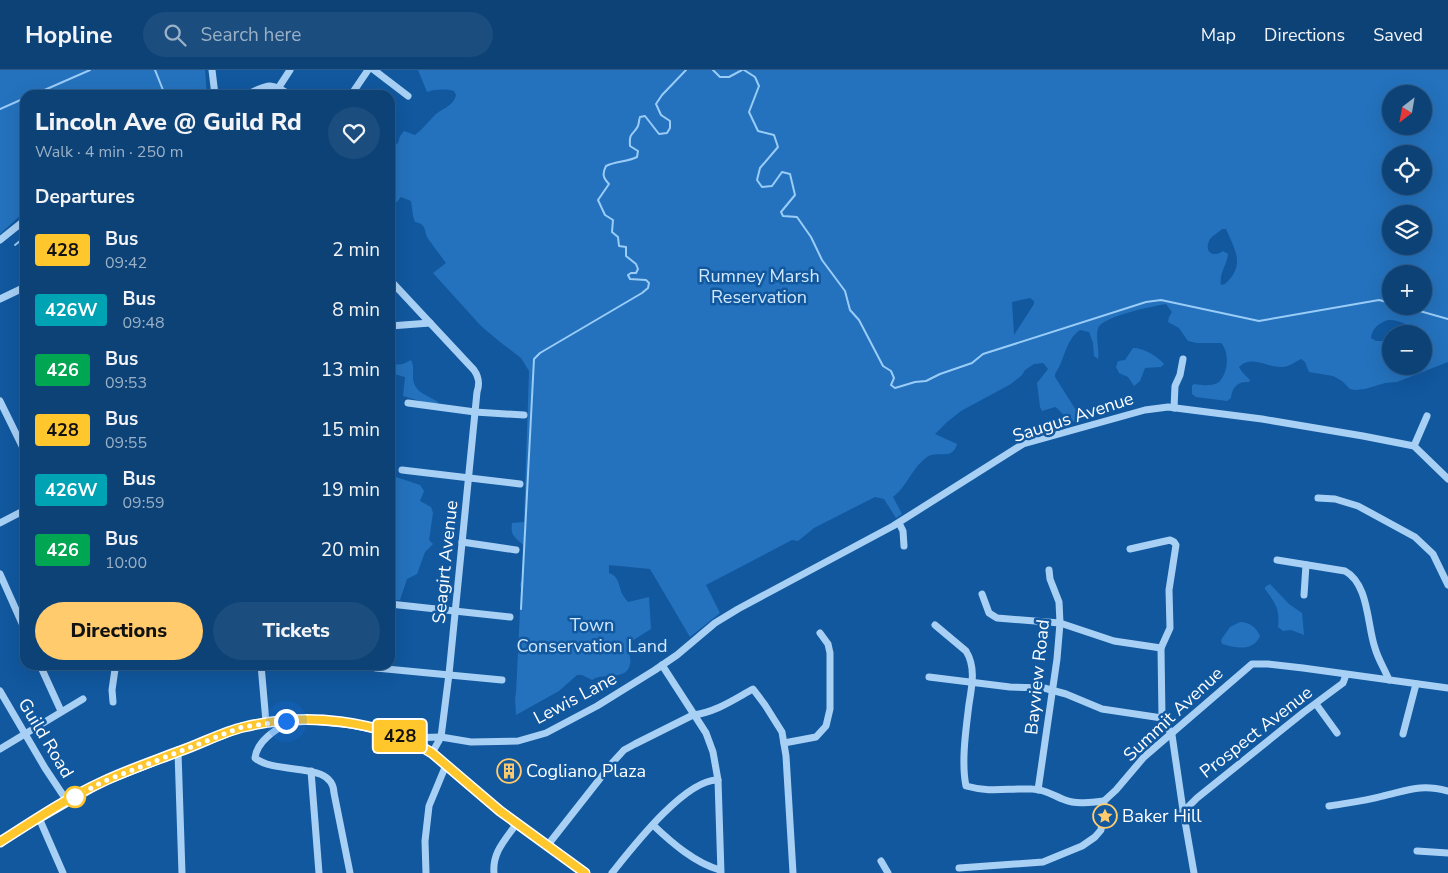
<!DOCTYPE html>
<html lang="en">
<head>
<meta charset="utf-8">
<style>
  body { margin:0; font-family:"Nunito Sans",sans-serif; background:#1b4d7f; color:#f1f3f6; height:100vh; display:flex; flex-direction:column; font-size:19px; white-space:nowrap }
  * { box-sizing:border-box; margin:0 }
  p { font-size:16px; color:#9ab0c6 }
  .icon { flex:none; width:28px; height:28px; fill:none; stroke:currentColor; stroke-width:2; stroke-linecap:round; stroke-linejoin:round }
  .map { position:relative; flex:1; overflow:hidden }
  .side { position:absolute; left:20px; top:20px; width:375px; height:580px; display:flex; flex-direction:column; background:#0d4277; border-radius:15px; box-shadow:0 5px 20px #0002,0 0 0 1px #2d5b89 }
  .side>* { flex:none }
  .badge { padding:0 10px; border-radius:4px; font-size:18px; line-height:32px }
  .needle { width:32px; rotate:211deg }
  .tools { position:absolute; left:1382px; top:15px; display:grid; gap:10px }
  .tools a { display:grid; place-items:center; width:50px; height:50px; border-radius:50%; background:#0d4277; box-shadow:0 5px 20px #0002,0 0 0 1px #2d5b89; font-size:25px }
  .you { position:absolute; width:25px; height:25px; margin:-12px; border:4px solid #fff; border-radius:50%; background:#1a73e8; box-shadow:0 0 0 8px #1a73e833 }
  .map>.badge { position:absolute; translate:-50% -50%; box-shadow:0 0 0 2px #fff }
  h2 { padding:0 15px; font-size:19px; line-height:45px }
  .round { display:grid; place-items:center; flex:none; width:52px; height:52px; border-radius:26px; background:#1b4d7f }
  .summary { display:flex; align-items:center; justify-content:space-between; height:85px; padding:0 15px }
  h1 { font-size:24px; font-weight:800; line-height:38px }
  .cta { display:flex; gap:10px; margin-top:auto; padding:10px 15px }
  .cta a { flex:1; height:58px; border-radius:30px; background:#ffcb6c; color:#111; font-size:20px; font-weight:800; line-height:58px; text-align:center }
  .cta a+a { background:#1b4d7f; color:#f1f3f6 }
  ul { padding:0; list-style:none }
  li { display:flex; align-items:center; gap:15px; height:60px; padding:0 15px }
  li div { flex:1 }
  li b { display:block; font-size:19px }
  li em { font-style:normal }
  li .badge { min-width:55px; font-weight:700; text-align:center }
  header { display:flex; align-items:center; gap:30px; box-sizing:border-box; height:70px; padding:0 25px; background:#0d4277; border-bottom:1px solid #2d5b89 }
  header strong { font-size:24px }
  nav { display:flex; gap:28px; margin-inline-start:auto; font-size:18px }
  .search { width:350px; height:45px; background:#1b4d7f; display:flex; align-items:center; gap:12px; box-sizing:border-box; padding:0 18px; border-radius:28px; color:#9ab0c6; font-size:19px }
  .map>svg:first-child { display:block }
  .green { fill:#2472bd; fill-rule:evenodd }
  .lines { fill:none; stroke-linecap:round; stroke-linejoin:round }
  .stream { stroke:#9accf8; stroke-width:2 }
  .minor { stroke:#a8d0f5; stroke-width:7 }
  .major { stroke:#f6faff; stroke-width:9 }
  .line-casing { stroke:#fff; stroke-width:11 }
  .line { stroke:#ffc72c; stroke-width:8 }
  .walk { stroke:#fff; stroke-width:5; stroke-dasharray:0 9 }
  .stop-dot { fill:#fff; stroke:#ffc72c; stroke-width:2.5 }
  .labels { text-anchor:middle; stroke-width:5; stroke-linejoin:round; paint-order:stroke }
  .park-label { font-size:18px; fill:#d1e8fe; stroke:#11589f }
  .street-label { font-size:18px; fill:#fff; stroke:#11589f }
  .poi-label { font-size:18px; fill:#fff; stroke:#11589f; text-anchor:start }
</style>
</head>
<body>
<header>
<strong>Hopline</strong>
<div class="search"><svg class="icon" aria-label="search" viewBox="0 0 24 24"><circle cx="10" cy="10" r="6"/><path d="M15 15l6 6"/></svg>Search here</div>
<nav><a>Map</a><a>Directions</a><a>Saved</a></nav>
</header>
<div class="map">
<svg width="1448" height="803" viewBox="0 0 1448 803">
  <rect width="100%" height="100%" fill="#11589f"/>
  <g class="green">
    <path d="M0 0H205L207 25H25V141L0 164Z"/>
    <path d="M418 0H1448V292L1397 312 1385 313 1365 319 1355 320 1350 319 1342 311 1333 306 1309 302 1305 292 1301 289C1295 292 1289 297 1282 297 1268 298 1251 284 1239 297L1242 302 1250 310 1249 312C1238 311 1232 317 1231 328L1227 331 1196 327 1192 324V316L1194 314C1202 315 1212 317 1219 312 1228 304 1230 282 1221 273H1197L1188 271 1179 258 1168 252 1169 247 1172 242 1166 234C1154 236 1103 246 1098 258 1095 268 1100 280 1098 289L1094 286 1093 273 1089 262 1080 260C1065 270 1065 290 1055 304V307L1079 345 1078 351 1070 352 1058 339 1055 337 1042 341 1040 337 1037 313 1048 299 1043 293 1034 294 1025 300 1022 305 1011 314 961 341 947 352 935 364 957 374C953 391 937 380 927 387 912 397 907 417 893 427L902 444 896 448 884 429 875 427 814 458 798 471 792 470 706 515 720 543 690 567 650 499 609 495V503C618 506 618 512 621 521 622 525 625 528 628 532L649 527 651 559 627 574C627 581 632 587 630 594 627 612 602 602 592 610L582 605H577L559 621 516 645 515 628 516 623 521 520 520 514 522 510 523 475C515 467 510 466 512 453L524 452 529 301 521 288 500 272 481 256 433 203 446 193C440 185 434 177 429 170 423 162 428 154 415 152L413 146 411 131 401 127 397 132 393 133 390 130V122L394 115C392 101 383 82 398 73L400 66 404 61 415 65C423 59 428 52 434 46 442 38 453 37 456 25L454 21C446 19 435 19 427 22ZM1391 24H1424V56H1391ZM1391 84H1424V116H1391ZM1391 144H1424V176H1391ZM1222 159H1226C1235 180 1246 195 1225 214L1221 215C1219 203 1227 195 1228 184L1223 181C1215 187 1204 184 1209 171 1211 166 1218 163 1222 159ZM1391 204H1424V217L1426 219 1424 218V236H1391ZM1030 228 1034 231V234L1014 265 1012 232ZM1388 250C1398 249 1413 256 1419 264H1424V296H1391V271H1376L1371 268C1372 258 1379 253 1388 250Z"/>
    <path d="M1133 278C1144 278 1157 286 1164 294L1161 297 1145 298 1140 311 1134 316 1128 307 1119 303 1116 297 1118 291 1125 290Z"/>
    <path d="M411 290C414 296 413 300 413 307 413 322 427 325 438 332L437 334H430L403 326 405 307 390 303V295L403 294Z"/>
    <path d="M390 405 420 415 424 421 420 431 431 437 433 443 429 470 433 474 425 482 417 504 407 509 400 530H390Z"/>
    <path d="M1270 514 1289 534 1302 543 1304 565 1291 560 1283 561 1278 557C1280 539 1276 534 1265 519V517Z"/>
    <path d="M1240 552C1249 552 1256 557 1260 566 1253 582 1236 578 1222 574L1221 570 1230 557Z"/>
  </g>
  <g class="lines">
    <g class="stream">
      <path d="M155 0 165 25"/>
      <path d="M713 0 720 7H729L742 0"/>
      <path d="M744 0 755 7 759 16 749 42 758 61 774 65 778 77 760 98 757 110 762 117 772 116 782 102 790 104 795 125 781 142 783 146 797 147 811 167 822 190 845 221 850 240 859 250 883 296 891 301 894 308 891 315 895 318 915 312 926 311 940 304 972 293 983 284 1146 232 1161 230 1259 251 1379 230 1391 233"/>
      <path d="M33 25 90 0"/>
      <path d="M0 39 25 28"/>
      <path d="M15 175 25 167"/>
      <path d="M1402 236 1448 249"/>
      <path d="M521 539 534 289 540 283 642 223 648 218 649 213 646 210 630 209 628 205 631 203H636L638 199 636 194 626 186V177L619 176 618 167 612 162 613 150 605 145 598 130 609 114C603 108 602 104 606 96 616 91 627 92 637 87L638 81 630 76C629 61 633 66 638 56 639 53 639 50 640 47L645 46 659 64 667 63 670 58V51L661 45 656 34 662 25 686 0"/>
    </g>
    <g class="minor">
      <path d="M212 0 215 25"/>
      <path d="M374 0 408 26"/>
      <path d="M279 17 290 0"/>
      <path d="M246 25C267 15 270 11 290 25"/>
      <path d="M351 25 368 0"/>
      <path d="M0 170 25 150"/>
      <path d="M390 210 474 300C479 307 480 313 477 322L449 604 441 667 432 683"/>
      <path d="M0 229 25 217"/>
      <path d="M390 256 430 253"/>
      <path d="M0 331 25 382"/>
      <path d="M408 333 475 342 524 345"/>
      <path d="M1174 338 1175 316 1180 305 1183 289"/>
      <path d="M1414 376 1427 346"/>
      <path d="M402 400 520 414"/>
      <path d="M1318 428 1335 429 1358 436 1415 467 1433 484 1448 515"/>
      <path d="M0 453 25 440"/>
      <path d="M899 453 903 461 904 476"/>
      <path d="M462 472 516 480"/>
      <path d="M1130 479 1170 470 1174 472 1176 475 1169 520 1170 558 1161 578 1162 648 1172 665 1183 740 1194 803"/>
      <path d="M1277 490 1345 501C1369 514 1367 555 1375 578 1378 589 1385 600 1389 610"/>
      <path d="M0 504 25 560"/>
      <path d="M982 524 989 543 997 548 1060 553 1114 571 1161 578"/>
      <path d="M1304 525 1306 495"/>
      <path d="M390 534 510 547"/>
      <path d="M935 555 966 581C976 597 972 616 969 634 966 659 961 692 966 716 991 723 1007 718 1032 719 1045 719 1054 726 1065 730 1077 735 1092 732 1104 731"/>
      <path d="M40 595 61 641"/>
      <path d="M109 595 115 599 118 595"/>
      <path d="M261 595 266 652"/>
      <path d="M376 595V598L502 610"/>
      <path d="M662 595 706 663 713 682 718 710 721 803"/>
      <path d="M929 607 1010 617 1044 618 1066 624 1102 639 1162 648"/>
      <path d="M0 621 45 698 67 731"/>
      <path d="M113 632 112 620 115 599"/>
      <path d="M1316 634 1337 663"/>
      <path d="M289 652C275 660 257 671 255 688 277 706 333 690 334 723L350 803"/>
      <path d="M1403 664 1416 614"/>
      <path d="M407 668 441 667 471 672 518 671 546 663 597 636 655 600 677 585 715 553 738 539 893 456 1023 374 1145 340 1168 337 1262 349 1363 366 1414 376 1448 409"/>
      <path d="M784 673 816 667 826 656 830 639V583L828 574 820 563"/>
      <path d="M0 679 83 629"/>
      <path d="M178 682 182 803"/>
      <path d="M311 701 319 803"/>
      <path d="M1038 720 1057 589 1060 553 1059 532 1050 509 1049 500"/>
      <path d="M1329 736C1347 733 1365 731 1383 726 1409 720 1421 714 1448 721"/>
      <path d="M1183 742 1197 728 1304 642 1343 613 1346 605"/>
      <path d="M39 748 63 803"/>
      <path d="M653 755C672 773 695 793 720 800"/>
      <path d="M547 776 613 692 624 680 635 674 693 645C716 642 733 630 753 619L765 635 782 662 786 686 793 803"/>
      <path d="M1417 781 1448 783"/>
      <path d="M881 791 888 803"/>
      <path d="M959 798 1043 792 1082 776 1095 767 1101 760 1104 731 1116 720 1144 687 1252 594H1268L1303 598 1448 618"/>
      <path d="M426 803 425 771 429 736 446 695"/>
      <path d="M494 803C492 782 506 769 517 753"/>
      <path d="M612 803C632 778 685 709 718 710"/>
    </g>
    <path class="major" d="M0 771 102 712 242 657 273 652 312 650 352 654 382 660 407 668 432 683 500 741 585 803"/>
  </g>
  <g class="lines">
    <g class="line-casing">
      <path id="line" d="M0 772C33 751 67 728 102 712 127 700 154 691 180 681 201 674 222 662 244 657 305 642 378 649 432 683L500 741 585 803"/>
    </g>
    <use href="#line" class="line"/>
    <path class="walk" d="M75 727 102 712 242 657 286 651"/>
  </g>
  <defs>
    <g id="building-ring" transform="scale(1.25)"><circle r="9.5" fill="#11589f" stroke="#ffcb6c" stroke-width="1.5"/><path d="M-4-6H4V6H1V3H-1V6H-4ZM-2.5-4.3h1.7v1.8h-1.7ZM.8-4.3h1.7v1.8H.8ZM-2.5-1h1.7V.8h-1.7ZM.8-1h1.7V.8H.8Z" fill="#ffcb6c"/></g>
    <g id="sight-ring" transform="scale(1.25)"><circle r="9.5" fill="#11589f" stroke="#ffcb6c" stroke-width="1.5"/><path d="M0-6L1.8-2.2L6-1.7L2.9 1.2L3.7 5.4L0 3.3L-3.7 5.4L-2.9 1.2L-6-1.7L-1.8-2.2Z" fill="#ffcb6c"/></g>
  </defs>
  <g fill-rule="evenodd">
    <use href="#building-ring" x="509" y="701"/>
    <use href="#sight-ring" x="1105" y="746"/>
  </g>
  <circle class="stop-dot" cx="75" cy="727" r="10"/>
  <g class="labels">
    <g class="park-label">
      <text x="759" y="212">Rumney Marsh<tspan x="759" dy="21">Reservation</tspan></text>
      <text x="592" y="561">Town<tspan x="592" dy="21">Conservation Land</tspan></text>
    </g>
    <g class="street-label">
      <text transform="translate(1073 347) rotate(-18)" y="6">Saugus Avenue</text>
      <text transform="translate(445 492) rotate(-84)" y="6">Seagirt Avenue</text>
      <text transform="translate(1037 607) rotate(-84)" y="6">Bayview Road</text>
      <text transform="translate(575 628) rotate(-28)" y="6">Lewis Lane</text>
      <text transform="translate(1173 644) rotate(-43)" y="6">Summit Avenue</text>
      <text transform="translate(1256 662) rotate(-38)" y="6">Prospect Avenue</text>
      <text transform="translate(46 668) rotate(59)" y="6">Guild Road</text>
    </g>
    <g class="poi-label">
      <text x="526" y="707">Cogliano Plaza</text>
      <text x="1122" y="752">Baker Hill</text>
    </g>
  </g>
</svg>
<div class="tools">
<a><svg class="needle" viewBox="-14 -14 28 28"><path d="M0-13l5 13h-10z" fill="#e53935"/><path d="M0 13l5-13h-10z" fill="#9ab0c6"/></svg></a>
<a><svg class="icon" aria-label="locate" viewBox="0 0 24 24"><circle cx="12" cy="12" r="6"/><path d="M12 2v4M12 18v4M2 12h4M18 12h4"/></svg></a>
<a><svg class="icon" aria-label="layers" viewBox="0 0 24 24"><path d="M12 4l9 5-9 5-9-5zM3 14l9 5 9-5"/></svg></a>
<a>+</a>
<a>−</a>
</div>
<div class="you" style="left:286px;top:651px"></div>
<b class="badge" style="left:400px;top:666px;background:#ffc72c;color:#111">428</b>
<section class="side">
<div class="summary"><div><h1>Lincoln Ave @ Guild Rd</h1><p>Walk · 4 min · 250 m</p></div><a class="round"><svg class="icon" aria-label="heart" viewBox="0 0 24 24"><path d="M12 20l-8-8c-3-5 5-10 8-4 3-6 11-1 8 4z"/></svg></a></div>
<h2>Departures</h2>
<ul>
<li><span class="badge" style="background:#ffc72c;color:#111">428</span><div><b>Bus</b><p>09:42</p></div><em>2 min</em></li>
<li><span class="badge" style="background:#00a3b4;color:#fff">426W</span><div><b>Bus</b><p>09:48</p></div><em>8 min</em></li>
<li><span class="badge" style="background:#00a651;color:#fff">426</span><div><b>Bus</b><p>09:53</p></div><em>13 min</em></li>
<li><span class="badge" style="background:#ffc72c;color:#111">428</span><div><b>Bus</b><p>09:55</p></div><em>15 min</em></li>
<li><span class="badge" style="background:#00a3b4;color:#fff">426W</span><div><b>Bus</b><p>09:59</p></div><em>19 min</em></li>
<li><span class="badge" style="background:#00a651;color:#fff">426</span><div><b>Bus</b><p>10:00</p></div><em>20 min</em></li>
</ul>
<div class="cta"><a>Directions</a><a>Tickets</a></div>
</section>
</div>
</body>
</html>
